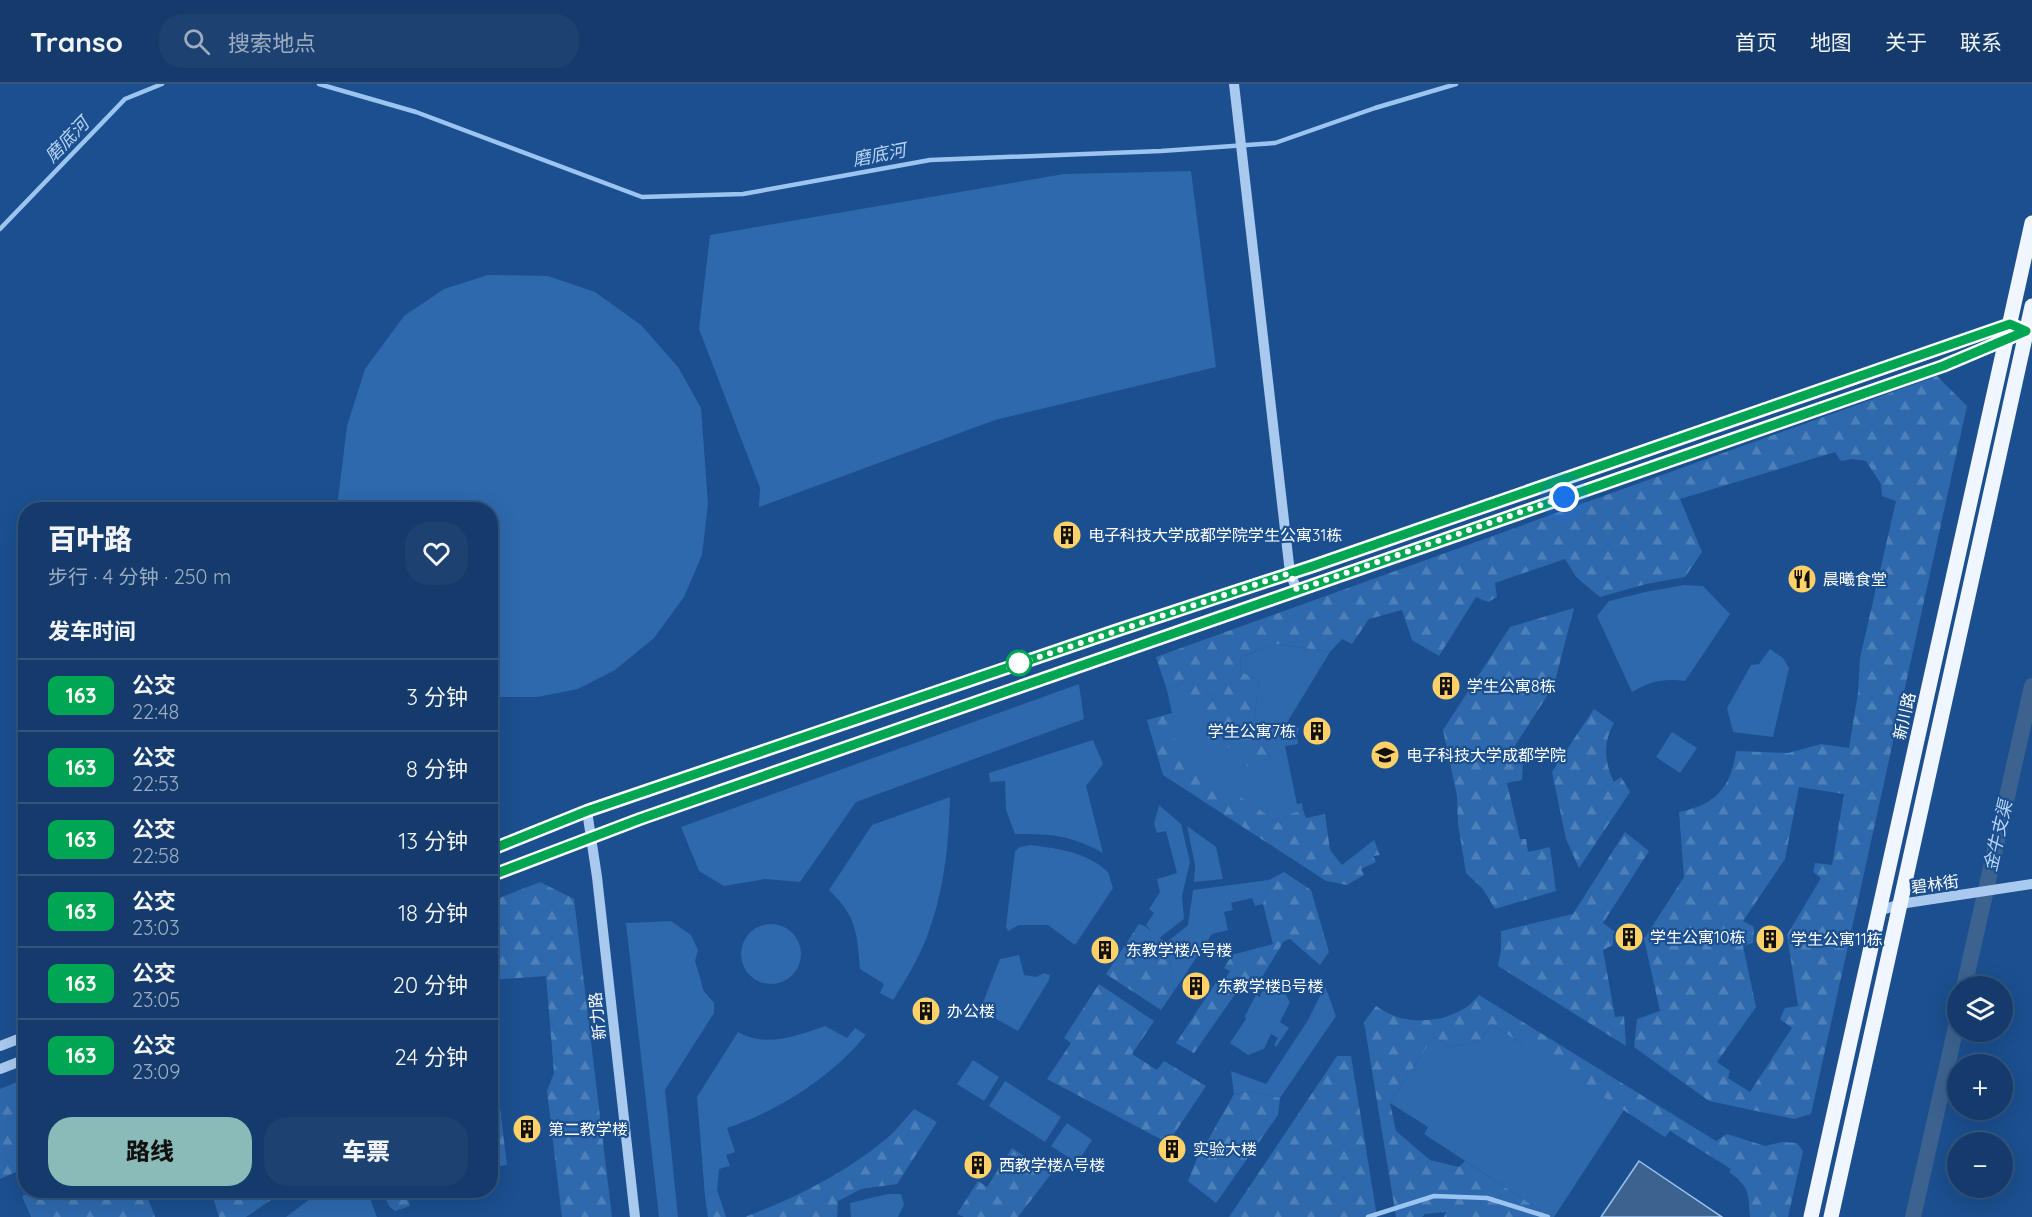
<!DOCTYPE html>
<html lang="zh">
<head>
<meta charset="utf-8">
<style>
  body { margin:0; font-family:Quicksand,"Noto Sans SC",sans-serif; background:#1d4271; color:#f1f3f6; height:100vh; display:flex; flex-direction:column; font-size:22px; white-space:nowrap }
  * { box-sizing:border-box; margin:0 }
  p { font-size:20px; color:#9dadc1 }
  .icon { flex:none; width:33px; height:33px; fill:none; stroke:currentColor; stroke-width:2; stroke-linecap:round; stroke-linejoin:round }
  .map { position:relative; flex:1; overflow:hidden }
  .details { position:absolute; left:18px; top:418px; width:480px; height:696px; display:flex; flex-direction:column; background:#143b6b; border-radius:24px; box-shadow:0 6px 24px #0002,0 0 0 2px #33557e }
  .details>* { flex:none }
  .badge { padding:0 12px; border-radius:9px; font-size:21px; line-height:39px }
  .buttons { position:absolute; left:1947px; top:892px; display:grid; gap:12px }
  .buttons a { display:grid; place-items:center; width:66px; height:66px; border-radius:50%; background:#143b6b; box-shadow:0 6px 24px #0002,0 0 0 2px #33557e; font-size:30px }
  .you { position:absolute; width:30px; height:30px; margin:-15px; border:4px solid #fff; border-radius:50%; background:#1a73e8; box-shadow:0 0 0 9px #1a73e833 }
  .map>.badge { position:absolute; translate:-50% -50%; box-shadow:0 0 0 3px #fff }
  h2 { padding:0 30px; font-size:22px; line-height:54px }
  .round { display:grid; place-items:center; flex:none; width:63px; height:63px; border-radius:24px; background:#1d4271 }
  .head { display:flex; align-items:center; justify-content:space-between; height:102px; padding:0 30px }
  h1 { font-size:28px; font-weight:800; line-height:45px }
  .cta { display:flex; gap:12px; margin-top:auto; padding:12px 30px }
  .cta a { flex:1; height:69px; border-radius:24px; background:#8bbbb9; color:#111; font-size:24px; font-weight:800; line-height:69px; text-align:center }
  .cta a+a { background:#1d4271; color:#f1f3f6 }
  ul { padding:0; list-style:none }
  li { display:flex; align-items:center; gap:18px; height:72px; padding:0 30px; border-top:2px solid #33557e }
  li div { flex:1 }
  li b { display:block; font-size:22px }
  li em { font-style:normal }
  li .badge { min-width:66px; font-weight:700; text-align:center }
  header { display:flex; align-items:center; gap:36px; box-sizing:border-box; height:84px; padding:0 30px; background:#143b6b; border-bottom:2px solid #33557e }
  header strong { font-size:28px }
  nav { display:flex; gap:33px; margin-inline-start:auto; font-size:21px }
  .search { width:420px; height:54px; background:#1d4271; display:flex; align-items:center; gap:15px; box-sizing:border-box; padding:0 21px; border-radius:24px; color:#9dadc1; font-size:22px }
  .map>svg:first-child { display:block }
  .grass { fill:#2e69ad }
  .forest { fill:url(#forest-firs); fill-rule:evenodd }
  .water { fill:#3c6290; stroke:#9cc4f0; stroke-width:1.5 }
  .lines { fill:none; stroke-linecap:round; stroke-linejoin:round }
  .stream { stroke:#9cc4f0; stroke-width:4.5 }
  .canal { stroke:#3c6290; stroke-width:16 }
  .minor { stroke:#a9c9ee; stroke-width:10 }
  .major { stroke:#f0f6ff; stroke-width:15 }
  .line-casing { stroke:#fff; stroke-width:14 }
  .line { stroke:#00a651; stroke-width:9 }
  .walk { stroke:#fff; stroke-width:6; stroke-dasharray:0 10.8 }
  .stop-dot { fill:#fff; stroke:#00a651; stroke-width:3 }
  .labels { text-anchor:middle; stroke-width:4.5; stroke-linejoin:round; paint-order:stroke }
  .poi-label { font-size:16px; fill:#fff; stroke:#1b4f8f; text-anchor:start }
  .street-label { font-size:16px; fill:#fff; stroke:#1b4f8f }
  .water-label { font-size:18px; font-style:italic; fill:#b5d3f5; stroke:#1b4f8f }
</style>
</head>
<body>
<header>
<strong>Transo</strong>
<div class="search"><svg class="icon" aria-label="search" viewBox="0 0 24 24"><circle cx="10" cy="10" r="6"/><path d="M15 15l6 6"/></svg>搜索地点</div>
<nav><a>首页</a><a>地图</a><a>关于</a><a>联系</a></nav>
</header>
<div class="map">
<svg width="2032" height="1133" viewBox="0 0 2032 1133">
  <defs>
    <pattern id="forest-firs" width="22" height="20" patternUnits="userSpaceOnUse" patternTransform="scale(1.5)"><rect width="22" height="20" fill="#2e69ad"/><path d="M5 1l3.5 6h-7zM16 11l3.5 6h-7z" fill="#4d80b9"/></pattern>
  </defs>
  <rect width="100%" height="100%" fill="#1b4f8f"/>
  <g class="grass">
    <path d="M1191 87 1216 283 995 336 759 423 760 404 699 245 710 151 1064 90Z"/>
    <path d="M488 191 548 192 595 208 641 241 678 283 701 324 708 420 702 471 684 513 654 554 615 586 578 605 537 613H498L491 609 490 426H340L338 415 347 342 365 285 404 232 444 205Z"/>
    <path d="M1684 501 1703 502 1730 530 1685 597C1664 594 1650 597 1632 608L1597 532 1609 517 1645 508Z"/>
    <path d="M1278 560 1330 568 1288 637 1299 644 1297 651 1298 660 1285 662 1297 720 1302 719 1303 726 1286 731 1281 740 1176 671 1172 629 1167 606 1185 597 1207 607 1213 612 1212 619 1241 661 1271 674 1253 647 1259 596 1241 588 1240 573Z"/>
    <path d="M1770 565 1783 574 1789 584 1773 653 1733 648 1727 624 1751 581 1759 580Z"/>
    <path d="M1079 600 1084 635 856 718 800 798 765 795 724 802 699 787 681 743Z"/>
    <path d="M1672 648 1697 664 1680 689 1656 673Z"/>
    <path d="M1093 656 1103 680 1086 702 1103 769C1070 751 1052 750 1015 750L1006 726 1005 697 990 698 989 689Z"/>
    <path d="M950 713C949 761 944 809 926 855 918 876 905 897 893 916L880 909 884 900 860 885C857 849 857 833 829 806L872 741Z"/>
    <path d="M1159 721 1181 740 1190 778 1182 812 1184 835 1158 855 1146 841 1154 829 1149 825 1160 808 1157 795 1177 789 1166 747 1157 749 1154 740Z"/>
    <path d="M1187 742 1216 763 1223 795 1194 798 1195 781Z"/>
    <path d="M1031 761C1059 765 1087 768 1108 788L1113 804 1075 861 1048 841H1019L1008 847 1006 843 1015 767 1020 763Z"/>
    <path d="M1269 796 1263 820 1255 822 1252 814 1231 819 1233 826 1224 828 1228 846 1212 850 1174 907 1167 858 1188 841 1193 806Z"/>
    <path d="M671 837 691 851 698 866 695 877 701 897 703 906 714 919V929L665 1006 678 1133H659L626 839Z"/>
    <circle cx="771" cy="870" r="30"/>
    <path d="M1019 871 1024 891 1036 893 1044 889 1050 891 1049 896 1018 947 980 926 1000 875Z"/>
    <path d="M1264 900 1276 902 1280 900 1290 918 1280 938 1289 944 1276 963 1274 961 1278 954 1271 950 1264 965 1248 971 1230 959 1246 935 1245 932 1256 911 1260 913Z"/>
    <path d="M1325 902 1336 932 1280 1014 1250 1007 1234 1010 1231 987 1266 1000 1308 936Z"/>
    <path d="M1491 940 1624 1026 1554 1133H1551L1424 1050 1428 1043 1390 1019 1434 952 1450 963 1480 957Z"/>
    <path d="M825 942 847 954 855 944 866 951C829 995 780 1026 727 1044L735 1068 726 1071 730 1082 719 1085 717 1106 705 1112 697 1013 738 948C766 964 796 952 825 942Z"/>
    <path d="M973 976 999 993 984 1017 957 1000Z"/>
    <path d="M1005 997 1061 1033 1045 1058 989 1022Z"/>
    <path d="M1067 1039 1092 1056 1077 1079 1051 1062Z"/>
    <path d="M321 1107H367L377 1133H286Z"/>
    <path d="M888 1110H901L904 1121 898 1133H851L850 1119Z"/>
  </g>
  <g class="forest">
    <path d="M1937 292 1967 322 1811 1030 1794 1035 1709 1017 1634 963 1637 935 1660 927 1644 855 1684 793 1679 728C1715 721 1731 704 1736 667L1788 669 1821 660 1849 664 1858 609 1860 574 1896 417 1882 412 1881 400 1866 377 1852 375 1841 377 1835 368 1680 415 1702 468 1685 493 1646 500 1600 513 1576 493 1565 475 1495 499 1497 513 1488 518 1476 513 1439 572 1412 556 1402 526 1369 535 1352 560 1342 555 1330 568 1278 560 1240 573 1241 588 1259 596 1253 647 1271 674V685L1263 691 1247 682 1240 661 1230 664 1198 649 1206 624 1212 619 1213 612 1207 607 1199 613 1187 610 1185 597 1167 606 1156 573ZM1799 703 1844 710 1832 781 1815 779 1813 788 1821 794 1787 851 1798 922 1785 924 1780 935 1792 944 1750 1008 1728 994 1730 987 1717 978 1756 923 1743 862 1753 859 1754 843 1743 837 1785 775Z"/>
    <path d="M1574 524 1554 601 1509 671 1523 679 1522 696 1507 699 1520 755H1526L1528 768 1550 763 1556 807 1495 825 1483 805 1466 789 1458 740 1457 712 1443 646 1510 543Z"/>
    <path d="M1594 625 1614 639C1603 658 1604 678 1614 698L1621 693 1630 708 1579 784 1566 755 1552 688Z"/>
    <path d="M1172 629 1177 671 1281 740 1286 731 1303 726 1306 734 1325 730 1330 766 1342 781 1374 756 1380 771 1373 772 1376 778 1361 785 1364 791 1347 801 1326 797 1163 691 1147 636Z"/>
    <path d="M1625 748 1649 767 1603 839 1615 848 1613 850V861L1603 866 1615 933 1624 932 1626 962 1498 882 1501 865V847L1573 830Z"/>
    <path d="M1284 788 1311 806 1329 868 1320 881 1290 855 1284 857 1259 898H1249L1238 906 1194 969 1176 959 1217 897 1225 896 1230 887 1224 884 1232 871 1273 860 1263 820 1269 796Z"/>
    <path d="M540 798 574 815 612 1133H562L547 1007 554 989 546 892 491 896V817Z"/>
    <path d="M1139 840C1151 843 1155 854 1167 858L1174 907 1161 926 1106 890Z"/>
    <path d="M1099 900 1154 937 1132 970 1157 986 1164 977 1206 1002 1168 1059 1047 995 1071 959 1064 954Z"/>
    <path d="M1479 911 1716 1057 1727 1050 1765 1062 1782 1058 1797 1059 1803 1067 1788 1133H1750C1748 1109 1750 1103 1729 1088L1731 1085 1670 1047 1665 1053 1491 940 1480 957 1450 963 1434 952 1390 1019 1396 1047 1430 1076 1459 1083 1465 1077 1551 1133H1444L1446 1128 1425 1130 1422 1133H1396L1364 938 1376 922C1382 926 1389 930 1397 933 1425 941 1460 935 1479 911Z"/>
    <path d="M1337 972H1351L1377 1133H1229Z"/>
    <path d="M491 976H494L507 1081 492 1083 490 1069Z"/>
    <path d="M25 995V1084L0 1095V1005Z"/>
    <path d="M1250 1007 1280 1014 1278 1031 1216 1119 1188 1097 1196 1077 1234 1010Z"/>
    <path d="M914 1025 937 1038 897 1100 861 1105 838 1117 837 1133H745C795 1114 844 1090 886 1055 896 1047 905 1035 914 1025Z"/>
    <path d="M1012 1064 1051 1090 1018 1133H964L957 1130 978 1097 987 1103Z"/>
    <path d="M717 1106 726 1133H708L705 1112Z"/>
    <path d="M35 1107H58L59 1109 63 1107H145L155 1133H31L22 1112Z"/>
    <path d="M211 1107H284L246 1133H219Z"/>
    <path d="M383 1107H406L410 1122 395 1127 389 1122Z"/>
  </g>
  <path class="water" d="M1639 1077 1722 1133H1601Z"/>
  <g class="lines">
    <g class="stream">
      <path d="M319 0 416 28 642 113 743 110 930 76 1161 67 1275 59 1375 24 1456 0"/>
      <path d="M0 145 125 15 162 0"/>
      <path d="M1368 1133 1434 1112 1487 1114 1548 1133"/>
    </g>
    <g class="canal">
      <path d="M1964 903 2032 602"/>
      <path d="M1913 1133 1958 934"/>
    </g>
    <g class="minor">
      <path d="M1234 0 1290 489 1297 506"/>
      <path d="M587 727 597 793 635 1133"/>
      <path d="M490 766 587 727 1133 541 1290 489 2010 240 2012 241"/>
      <path d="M490 792 592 752 1943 282 2031 247"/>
      <path d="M1879 827 1900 820 2032 800"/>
      <path d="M0 962 26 952"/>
      <path d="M0 985 26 975"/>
    </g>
    <g class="major">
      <path d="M1811 1133 2032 139"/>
      <path d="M1831 1133 2032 222"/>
    </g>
  </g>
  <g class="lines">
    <g class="line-casing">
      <path id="line" d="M490 766 587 727 1115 547 1313 482 2010 240 2026 247 1943 282 640 735 490 792"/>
    </g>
    <use href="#line" class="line"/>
    <path class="walk" d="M1019 579 1009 583 1290 489 1297 506 1564 413"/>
  </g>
  <defs>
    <g id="building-disc" transform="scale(1.5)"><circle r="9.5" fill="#ffd166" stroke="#1b4f8f"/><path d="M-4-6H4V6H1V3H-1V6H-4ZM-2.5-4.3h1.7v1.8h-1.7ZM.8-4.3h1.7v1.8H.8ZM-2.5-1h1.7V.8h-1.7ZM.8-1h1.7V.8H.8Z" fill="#111"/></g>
    <g id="restaurant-disc" transform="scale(1.5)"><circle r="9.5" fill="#ffd166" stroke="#1b4f8f"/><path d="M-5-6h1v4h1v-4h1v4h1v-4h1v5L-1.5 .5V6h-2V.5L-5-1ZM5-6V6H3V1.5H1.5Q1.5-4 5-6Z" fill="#111"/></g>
    <g id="university-disc" transform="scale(1.5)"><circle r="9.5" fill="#ffd166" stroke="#1b4f8f"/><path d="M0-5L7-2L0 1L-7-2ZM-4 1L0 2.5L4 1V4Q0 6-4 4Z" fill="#111"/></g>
  </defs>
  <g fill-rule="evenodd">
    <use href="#building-disc" x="1067" y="451"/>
    <use href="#restaurant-disc" x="1802" y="495"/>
    <use href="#building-disc" x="1446" y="602"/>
    <use href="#building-disc" x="1317" y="647"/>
    <use href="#university-disc" x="1385" y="671"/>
    <use href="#building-disc" x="1629" y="853"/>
    <use href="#building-disc" x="1770" y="855"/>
    <use href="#building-disc" x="1105" y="866"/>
    <use href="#building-disc" x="1196" y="902"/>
    <use href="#building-disc" x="926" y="927"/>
    <use href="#building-disc" x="527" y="1045"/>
    <use href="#building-disc" x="1172" y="1065"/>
    <use href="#building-disc" x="978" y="1081"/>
  </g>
  <circle class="stop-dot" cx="1019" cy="579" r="12"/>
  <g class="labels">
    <g class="poi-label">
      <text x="1088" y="457">电子科技大学成都学院学生公寓31栋</text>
      <text x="1823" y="501">晨曦食堂</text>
      <text x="1467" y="608">学生公寓8栋</text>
      <text x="1296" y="653" text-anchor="end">学生公寓7栋</text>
      <text x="1406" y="677">电子科技大学成都学院</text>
      <text x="1650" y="859">学生公寓10栋</text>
      <text x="1791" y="861">学生公寓11栋</text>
      <text x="1126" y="872">东教学楼A号楼</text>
      <text x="1217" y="908">东教学楼B号楼</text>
      <text x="947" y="933">办公楼</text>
      <text x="548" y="1051">第二教学楼</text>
      <text x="1193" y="1071">实验大楼</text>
      <text x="999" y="1087">西教学楼A号楼</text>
    </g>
    <g class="street-label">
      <text transform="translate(1904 632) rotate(-77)" y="6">新川路</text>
      <text transform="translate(1935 800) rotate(-8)" y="6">碧林街</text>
      <text transform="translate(597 932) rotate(-96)" y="6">新力路</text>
    </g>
    <g class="water-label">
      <text transform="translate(67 56) rotate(-46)" y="6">磨底河</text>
      <text transform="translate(879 71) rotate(-11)" y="6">磨底河</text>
      <text transform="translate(1998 752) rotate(-77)" y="6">金牛支渠</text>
    </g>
  </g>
</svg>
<div class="buttons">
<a><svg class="icon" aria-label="layers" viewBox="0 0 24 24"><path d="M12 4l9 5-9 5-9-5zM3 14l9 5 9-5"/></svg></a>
<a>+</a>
<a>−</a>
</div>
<div class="you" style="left:1564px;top:413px"></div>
<section class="details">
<div class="head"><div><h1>百叶路</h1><p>步行 · 4 分钟 · 250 m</p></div><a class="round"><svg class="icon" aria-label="heart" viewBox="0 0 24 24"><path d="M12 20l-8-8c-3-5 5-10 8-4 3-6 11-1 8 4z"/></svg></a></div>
<h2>发车时间</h2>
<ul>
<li><span class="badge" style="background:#00a651;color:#fff">163</span><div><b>公交</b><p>22:48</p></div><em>3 分钟</em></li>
<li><span class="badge" style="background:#00a651;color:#fff">163</span><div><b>公交</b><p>22:53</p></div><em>8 分钟</em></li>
<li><span class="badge" style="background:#00a651;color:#fff">163</span><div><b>公交</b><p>22:58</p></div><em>13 分钟</em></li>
<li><span class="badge" style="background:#00a651;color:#fff">163</span><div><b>公交</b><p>23:03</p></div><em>18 分钟</em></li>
<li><span class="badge" style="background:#00a651;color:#fff">163</span><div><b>公交</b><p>23:05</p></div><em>20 分钟</em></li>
<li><span class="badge" style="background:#00a651;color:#fff">163</span><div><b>公交</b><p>23:09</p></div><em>24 分钟</em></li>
</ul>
<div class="cta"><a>路线</a><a>车票</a></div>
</section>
</div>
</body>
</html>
